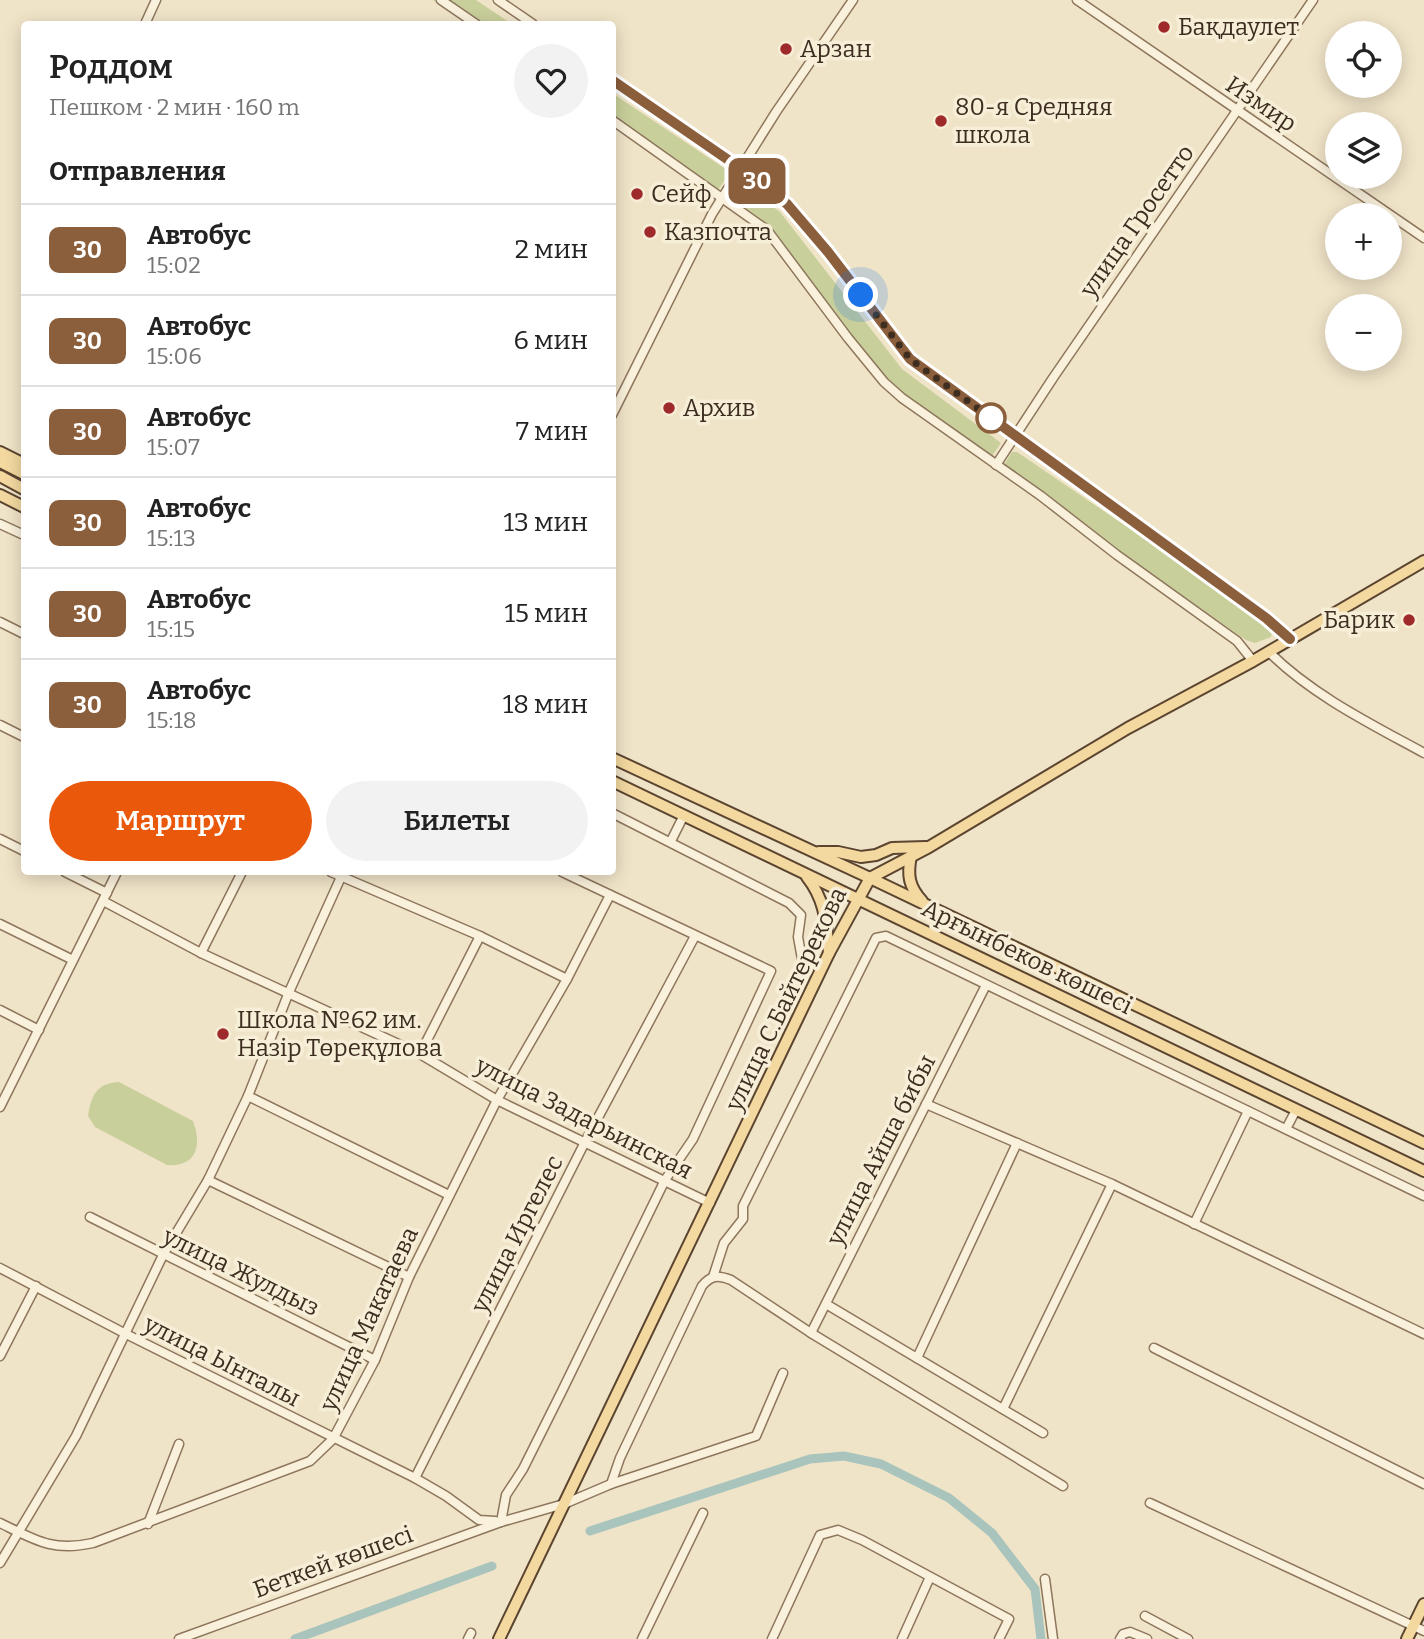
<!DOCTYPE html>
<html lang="ru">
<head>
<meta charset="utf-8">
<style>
  body { margin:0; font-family:Bitter,serif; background:#f2f2f2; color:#222; height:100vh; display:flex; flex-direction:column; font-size:26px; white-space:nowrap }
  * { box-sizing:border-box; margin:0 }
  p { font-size:23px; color:#767676 }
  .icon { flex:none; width:38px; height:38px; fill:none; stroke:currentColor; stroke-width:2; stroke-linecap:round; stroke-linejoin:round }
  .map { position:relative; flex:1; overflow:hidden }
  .sheet { position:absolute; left:21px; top:21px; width:595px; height:854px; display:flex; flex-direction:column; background:#fff; border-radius:7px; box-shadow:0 4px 18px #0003 }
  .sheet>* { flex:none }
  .badge { padding:0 14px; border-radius:10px; font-size:24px; line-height:46px }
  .controls { position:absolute; left:1325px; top:21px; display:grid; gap:14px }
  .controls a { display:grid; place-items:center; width:77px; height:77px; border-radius:50%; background:#fff; box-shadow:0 4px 18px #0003; font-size:35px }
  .you { position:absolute; width:35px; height:35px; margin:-18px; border:5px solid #fff; border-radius:50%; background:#1a73e8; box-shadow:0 0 0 10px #1a73e833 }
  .map>.badge { position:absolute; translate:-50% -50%; box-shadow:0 0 0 4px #fff }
  h2 { padding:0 28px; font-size:26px; line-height:63px }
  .round { display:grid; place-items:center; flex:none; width:74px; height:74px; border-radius:37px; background:#f2f2f2 }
  .overview { display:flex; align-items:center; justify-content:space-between; height:119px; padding:0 28px }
  h1 { font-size:33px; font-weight:600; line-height:52px }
  .action { display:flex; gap:14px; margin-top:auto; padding:14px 28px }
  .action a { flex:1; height:80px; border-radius:42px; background:#ea580c; color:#fff; font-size:28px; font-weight:600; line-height:80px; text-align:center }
  .action a+a { background:#f2f2f2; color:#222 }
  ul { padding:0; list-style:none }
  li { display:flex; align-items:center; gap:21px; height:91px; padding:0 28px; border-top:2px solid #e0e0e0 }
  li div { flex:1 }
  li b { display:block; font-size:26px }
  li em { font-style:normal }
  li .badge { min-width:77px; font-weight:700; text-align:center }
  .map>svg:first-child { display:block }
  .green { fill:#c9cf9b }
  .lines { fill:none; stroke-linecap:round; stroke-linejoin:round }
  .canal { stroke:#a9c4bc; stroke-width:9 }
  .minor-casing { stroke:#8d765c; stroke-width:11 }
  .major-casing { stroke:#5b4430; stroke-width:14 }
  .minor { stroke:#faf1dc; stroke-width:8 }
  .major { stroke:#f3d9a0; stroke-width:10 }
  .line-casing { stroke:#fff; stroke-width:16 }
  .line { stroke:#8b5e3c; stroke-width:10 }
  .walk { stroke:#3d2e20; stroke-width:7; stroke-dasharray:0 12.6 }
  .poi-dot { fill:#9e2a2b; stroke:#f7eed8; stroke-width:2.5 }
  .stop-dot { fill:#fff; stroke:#8b5e3c; stroke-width:3.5 }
  .labels { text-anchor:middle; stroke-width:7; stroke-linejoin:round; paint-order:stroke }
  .poi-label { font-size:24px; fill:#3d2e20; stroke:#f7eed8; text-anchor:start }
  .street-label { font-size:24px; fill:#3d2e20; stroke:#f7eed8 }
</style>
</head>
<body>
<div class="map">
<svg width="1424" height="1639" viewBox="0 0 1424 1639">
  <rect width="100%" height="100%" fill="#f0e4c8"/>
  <g class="green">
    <path d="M433 0H476L512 24H468Z"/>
    <path d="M612 93 727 170V177L717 191 613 124Z"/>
    <path d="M741 183 780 212 902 369 1001 443 990 459 884 386 770 232 728 202Z"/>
    <path d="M1012 452H1017L1271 625 1273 630 1271 637 1255 643 1246 640 1004 471 1005 463Z"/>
    <path d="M119 1082 193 1121C202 1145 197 1167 167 1165L95 1127 88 1116C91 1095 97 1083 119 1082Z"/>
  </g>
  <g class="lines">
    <g class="canal">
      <path d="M590 1531 810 1459 844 1456 881 1464 949 1498 992 1533 1035 1589 1041 1639"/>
      <path d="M295 1639 492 1566"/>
    </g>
    <g class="minor-casing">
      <g id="minor">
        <path d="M441 0 476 24"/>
        <path d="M498 0 533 24"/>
        <path d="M1077 0 1424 238"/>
        <path d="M145 24 156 0"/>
        <path d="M612 80 740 168 787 204 828 252 910 359 1266 618 1290 639"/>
        <path d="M612 120 767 230 848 338 884 382 902 398 1041 496 1117 555 1237 641 1253 661"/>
        <path d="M612 415 712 214 776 112 853 0"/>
        <path d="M996 465 1053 378 1313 0"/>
        <path d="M0 524 24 535"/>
        <path d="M0 622 24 634"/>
        <path d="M1269 652C1312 695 1371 724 1424 753"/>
        <path d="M0 725 24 737"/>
        <path d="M612 813 789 903 801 915 798 937 802 959 822 967"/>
        <path d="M0 839 24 851"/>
        <path d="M671 841 684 815"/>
        <path d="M65 872 107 893"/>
        <path d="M331 872 480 936 567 979"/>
        <path d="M103 901 201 953 420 1054 497 1100 710 1203"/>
        <path d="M0 924 73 960"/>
        <path d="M201 953 242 872"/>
        <path d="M0 1010 39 1030"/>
        <path d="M420 1054 480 936"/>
        <path d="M248 1096 449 1195"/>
        <path d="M926 1104 1112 1184 1424 1334"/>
        <path d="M0 1107 117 872"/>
        <path d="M1286 1129 1296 1110"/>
        <path d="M208 1180 409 1277"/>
        <path d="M90 1217 375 1360"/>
        <path d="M1194 1224 1248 1111"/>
        <path d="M0 1268 126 1334 415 1478 446 1496 479 1520 495 1521"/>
        <path d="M713 1277 724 1243 743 1219V1206L876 938 886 936 1424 1196"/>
        <path d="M826 1304 1043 1433"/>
        <path d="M811 1333 986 985"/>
        <path d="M1154 1348 1424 1484"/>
        <path d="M0 1356 36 1286"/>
        <path d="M917 1358 1017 1143"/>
        <path d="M1003 1409 1112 1184"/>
        <path d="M415 1478 585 1142 695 936"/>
        <path d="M611 1484 620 1458 702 1286C711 1275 718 1275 731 1280L811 1333 1063 1486"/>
        <path d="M1150 1503 1424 1631"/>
        <path d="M501 1522 506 1495 523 1469 562 1391 665 1180 693 1139 771 971 562 872"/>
        <path d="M0 1523C35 1540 53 1552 93 1543L310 1461 333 1439 375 1360 409 1277 497 1100 567 979 610 895"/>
        <path d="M148 1524 179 1444"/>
        <path d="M0 1563 76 1436 163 1255 208 1180 248 1096 289 992 341 877"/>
        <path d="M1045 1579 1053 1639"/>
        <path d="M1145 1616 1188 1639"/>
        <path d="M179 1639 501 1522 564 1504 611 1484 756 1436 783 1373"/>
        <path d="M468 1639 471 1633"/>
        <path d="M642 1639 703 1513"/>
        <path d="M772 1639 820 1535 838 1530 862 1540 1009 1619 999 1639"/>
        <path d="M902 1639 930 1577"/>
        <path d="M1120 1639 1123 1634 1130 1632 1147 1639"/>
      </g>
    </g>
    <g class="major-casing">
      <g id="major">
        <path d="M0 452 24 464"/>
        <path d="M0 462 24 474"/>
        <path d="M0 476 24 489"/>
        <path d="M0 495 24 507"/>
        <path d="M612 758 870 878 1424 1143"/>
        <path d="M612 781 1424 1171"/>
        <path d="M819 852H838L861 857 876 855 892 848 926 847"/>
        <path d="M911 856C907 875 909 887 922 901"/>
        <path d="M807 877C826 901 826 923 829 953"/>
        <path d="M499 1639 829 953 870 878 929 847 1128 728 1253 661 1424 561"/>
        <path d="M1407 1639 1424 1604"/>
      </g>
    </g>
    <use href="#minor" class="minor"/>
    <use href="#major" class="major"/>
  </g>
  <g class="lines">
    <g class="line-casing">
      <path id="line" d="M612 80 740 168 787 204 828 252 910 359 1266 618 1290 639"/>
    </g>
    <use href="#line" class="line"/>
    <path class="walk" d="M861 295 910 359 995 421 991 418"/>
  </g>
  <g class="poi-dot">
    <circle cx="1164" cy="27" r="7"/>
    <circle cx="786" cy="49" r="7"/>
    <circle cx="941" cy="121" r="7"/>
    <circle cx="637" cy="194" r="7"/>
    <circle cx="650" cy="232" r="7"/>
    <circle cx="669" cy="408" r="7"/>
    <circle cx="1409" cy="620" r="7"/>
    <circle cx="223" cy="1034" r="7"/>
  </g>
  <circle class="stop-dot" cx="991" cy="418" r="14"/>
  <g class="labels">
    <g class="poi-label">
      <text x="1178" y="35">Бақдаулет</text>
      <text x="800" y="57">Арзан</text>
      <text x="955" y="115">80-я Средняя<tspan x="955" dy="28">школа</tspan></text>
      <text x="651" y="202">Сейф</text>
      <text x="664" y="240">Казпочта</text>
      <text x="683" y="416">Архив</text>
      <text x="1395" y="628" text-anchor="end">Барик</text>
      <text x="237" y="1028">Школа №62 им.<tspan x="237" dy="28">Назір Төреқұлова</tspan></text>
    </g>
    <g class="street-label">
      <text transform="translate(1261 104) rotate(34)" y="8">Измир</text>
      <text transform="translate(1137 221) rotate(-55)" y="8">улица Гросетто</text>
      <text transform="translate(1027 957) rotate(26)" y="8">Арғынбеков көшесі</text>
      <text transform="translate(786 999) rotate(-64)" y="8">улица С.Байтерекова</text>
      <text transform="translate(584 1118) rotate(27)" y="8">улица Задарьинская</text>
      <text transform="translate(881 1150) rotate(-63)" y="8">улица Айша бибы</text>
      <text transform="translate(517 1234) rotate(-63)" y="8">улица Иргелес</text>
      <text transform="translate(241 1272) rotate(26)" y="8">улица Жулдыз</text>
      <text transform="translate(369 1319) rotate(-65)" y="8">улица Макатаева</text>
      <text transform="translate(222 1361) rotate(27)" y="8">улица Ынталы</text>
      <text transform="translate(333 1562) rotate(-20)" y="8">Беткей көшесі</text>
    </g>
  </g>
</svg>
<div class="controls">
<a><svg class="icon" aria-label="locate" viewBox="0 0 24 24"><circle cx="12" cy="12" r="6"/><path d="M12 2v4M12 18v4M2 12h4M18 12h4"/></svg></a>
<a><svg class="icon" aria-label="layers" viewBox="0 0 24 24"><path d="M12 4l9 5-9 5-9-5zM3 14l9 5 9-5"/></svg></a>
<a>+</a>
<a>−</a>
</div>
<div class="you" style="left:861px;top:295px"></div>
<b class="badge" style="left:757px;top:181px;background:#8b5e3c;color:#fff">30</b>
<section class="sheet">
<div class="overview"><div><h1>Роддом</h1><p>Пешком · 2 мин · 160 m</p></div><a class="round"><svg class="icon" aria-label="heart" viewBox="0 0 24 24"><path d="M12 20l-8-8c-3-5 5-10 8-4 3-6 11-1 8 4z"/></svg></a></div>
<h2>Отправления</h2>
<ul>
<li><span class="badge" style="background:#8b5e3c;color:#fff">30</span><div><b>Автобус</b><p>15:02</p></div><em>2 мин</em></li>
<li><span class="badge" style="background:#8b5e3c;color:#fff">30</span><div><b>Автобус</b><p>15:06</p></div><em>6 мин</em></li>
<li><span class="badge" style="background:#8b5e3c;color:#fff">30</span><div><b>Автобус</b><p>15:07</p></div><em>7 мин</em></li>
<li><span class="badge" style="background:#8b5e3c;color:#fff">30</span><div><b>Автобус</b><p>15:13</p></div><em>13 мин</em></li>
<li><span class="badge" style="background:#8b5e3c;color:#fff">30</span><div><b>Автобус</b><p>15:15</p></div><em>15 мин</em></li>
<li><span class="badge" style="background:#8b5e3c;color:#fff">30</span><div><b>Автобус</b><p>15:18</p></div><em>18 мин</em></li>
</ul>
<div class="action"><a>Маршрут</a><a>Билеты</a></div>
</section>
</div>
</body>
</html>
